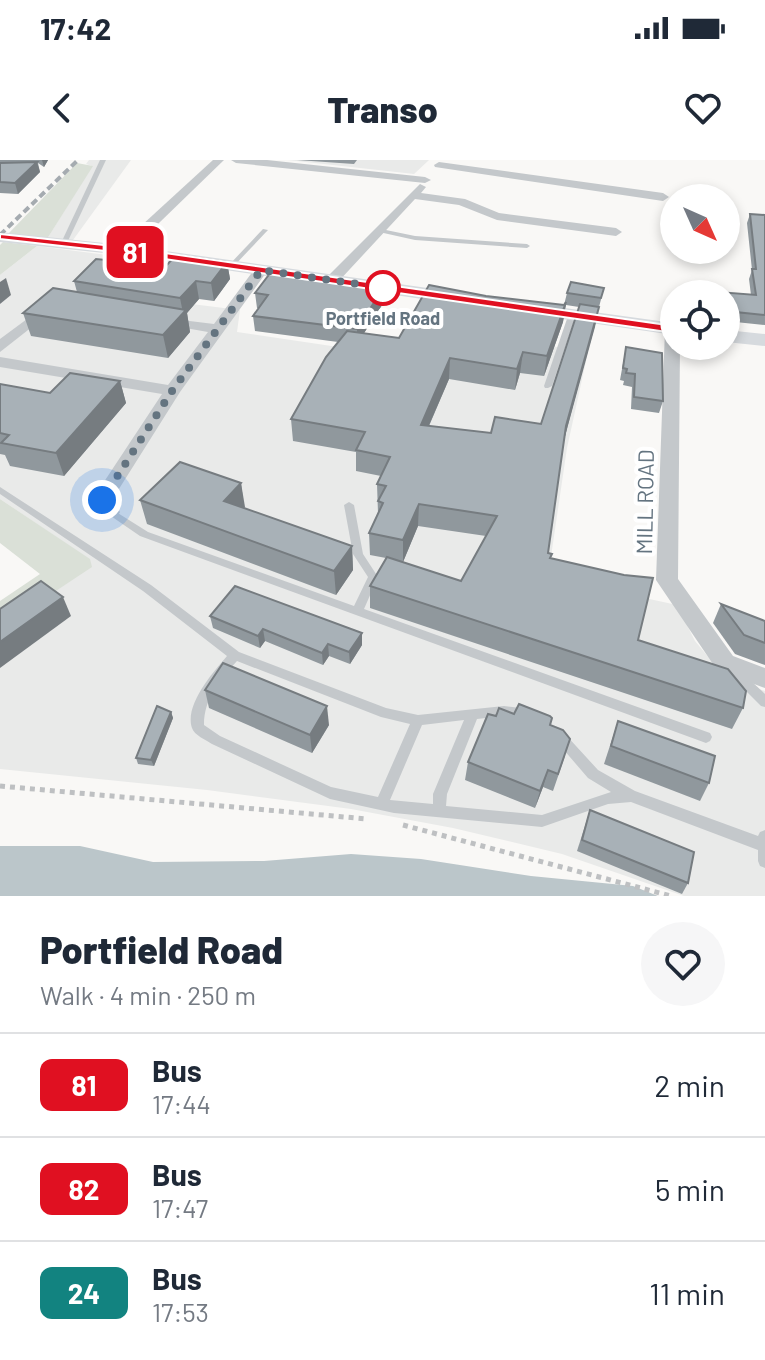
<!DOCTYPE html>
<html lang="en">
<head>
<meta charset="utf-8">
<style>
  body { margin:0; font-family:Barlow,sans-serif; background:#f6f6f7; color:#1f2937; height:100vh; display:flex; flex-direction:column; font-size:30px; white-space:nowrap }
  * { box-sizing:border-box; margin:0 }
  p { font-size:26px; color:#747a83 }
  .icon { flex:none; width:44px; height:44px; fill:none; stroke:currentColor; stroke-width:2; stroke-linecap:round; stroke-linejoin:round }
  .map { position:relative; height:736px; overflow:hidden }
  .side { display:flex; flex-direction:column; background:#fff; flex:1 }
  .side>* { flex:none }
  .badge { padding:0 16px; border-radius:12px; font-size:28px; line-height:52px }
  .needle { width:52px; rotate:135deg }
  .fabs { position:absolute; left:660px; top:24px; display:grid; gap:16px }
  .fabs a { display:grid; place-items:center; width:80px; height:80px; border-radius:50%; background:#fff; box-shadow:0 4px 12px #0003; font-size:40px }
  .you { position:absolute; width:40px; height:40px; margin:-20px; border:6px solid #fff; border-radius:50%; background:#1a73e8; box-shadow:0 0 0 12px #1a73e833 }
  .map>.badge { position:absolute; translate:-50% -50%; box-shadow:0 0 0 4px #fff }
  .round { display:grid; place-items:center; flex:none; width:84px; height:84px; border-radius:42px; background:#f6f6f7 }
  .overview { display:flex; align-items:center; justify-content:space-between; height:136px; padding:0 40px }
  h1 { font-size:38px; font-weight:800; line-height:60px }
  ul { padding:0; list-style:none }
  li { display:flex; align-items:center; gap:24px; height:104px; padding:0 40px; border-top:2px solid #e0e1e3 }
  li div { flex:1 }
  li b { display:block; font-size:30px }
  li em { font-style:normal }
  li .badge { min-width:88px; font-weight:700; text-align:center }
  .status { display:flex; justify-content:space-between; align-items:center; height:56px; padding:0 40px; background:#fff; direction:ltr }
  .status svg { height:22px; fill:currentColor }
  header { display:flex; justify-content:space-between; align-items:center; height:104px; padding:0 40px; background:#fff; font-size:36px; font-weight:800 }
  .map>svg:first-child { display:block }
  .built { fill:#e9eae9 }
  .green { fill:#dae0d7 }
  .water { fill:#bbc6ca }
  .lines { fill:none; stroke-linecap:round; stroke-linejoin:round }
  .path { stroke:#bec0c2; stroke-width:5; stroke-dasharray:5 5; stroke-linecap:butt }
  .lane { fill:#c4c8cb; fill-rule:evenodd }
  .street { fill:#c4c8cb; fill-rule:evenodd }
  .secondary { fill:#d6dade; fill-rule:evenodd }
  .rail { stroke:#a5abb0; stroke-width:4; stroke-dasharray:7 4; stroke-linecap:butt }
  .wall { fill:#90989d; fill-rule:evenodd }
  .shaded-wall { fill:#767c80 }
  .building { fill:#a8b1b7; stroke:#767c80; stroke-width:2 }
  .line { fill:#e01021; stroke:#fff; stroke-width:2 }
  .walk { stroke:#647480; stroke-width:8; stroke-dasharray:0 14.4 }
  .stop-dot { fill:#fff; stroke:#e01021; stroke-width:4 }
  .labels { text-anchor:middle; stroke-width:8; stroke-linejoin:round; paint-order:stroke }
  .far-stop-label { font-size:18px; font-weight:bold; fill:#647480; stroke:#fff }
  .street-label { font-size:22px; fill:#647480; stroke:#fff }
</style>
</head>
<body>
<div class="status"><b>17:42</b><svg viewBox="0 0 49 12"><path d="M0 12V9h3v3zM5 12V6h3v6zM10 12V3h3v9zM15 12V0h3v12zM26 1h20v11H26zM47 4h2v5h-2z"/></svg></div>
<header><svg class="icon" aria-label="back" viewBox="0 0 24 24"><path d="M15 5l-7 7 7 7"/></svg>Transo<svg class="icon" aria-label="heart" viewBox="0 0 24 24"><path d="M12 20l-8-8c-3-5 5-10 8-4 3-6 11-1 8 4z"/></svg></header>
<div class="map">
<svg width="765" height="736" viewBox="0 0 765 736">
  <rect width="100%" height="100%" fill="#f9f8f6"/>
  <g class="built">
    <path d="M89 0H131L73 80 47 79 92 6 86 4Z"/>
    <path d="M288 0H429L414 14Z"/>
    <path d="M37 86 115 96 98 113 143 138 240 150 237 172 453 204 468 173 588 192 567 288 548 417 677 445 695 481 725 517 765 531V736H684L562 694 453 668 351 649 207 630 0 609V468L89 399 0 339V115Z"/>
  </g>
  <g class="green">
    <path d="M77 3 93 6 47 79 8 74Z"/>
    <path d="M3 82 37 86 0 115V85Z"/>
    <path d="M0 339 90 399 92 407 0 468V441L40 414 0 383Z"/>
  </g>
  <path class="water" d="M0 686H80L153 702 264 701 351 694 421 699 531 716 633 726 658 736H0Z"/>
  <g class="lines">
    <g class="path">
      <path d="M0 626 367 659"/>
      <path d="M403 665 671 736"/>
    </g>
    <g class="lane">
      <path d="M100 0H106L67 83 62 84 61 83Z"/>
      <path d="M263 69 268 70 233 107H229V105Z"/>
      <path d="M381 69 415 76 527 84 530 86 527 88 415 80 379 72V70Z"/>
      <path d="M569 153 576 155 552 226 548 228H545L544 226Z"/>
      <path d="M0 327 151 425 239 492 386 548 418 555 504 546 529 549 531 553 529 557 525 558 504 556 477 559 447 634 446 646 542 655 611 632 588 618 557 582 555 578 557 574 561 572 565 574 598 610 635 631 758 676 760 672 765 670V708L760 706 758 701V690L631 642 608 644 542 667 394 653 330 639 212 584C206 580 194 575 192 568 184 545 214 511 227 496L143 431 0 334ZM237 501 381 557 410 564 378 637 331 627 220 576 204 565C204 538 220 520 237 501ZM464 560 433 634V644L390 640 422 565Z"/>
      <path d="M349 342 354 345 363 394 378 417 364 449 710 573 712 577 710 581 706 583 140 376 105 352 107 350H113L148 372 354 446 368 417 353 394 344 345Z"/>
      <path d="M732 505 736 507 765 534V547L761 546 728 513 726 510 728 507Z"/>
    </g>
    <g class="street">
      <path d="M213 0H224L128 93H118V87Z"/>
      <path d="M231 0H267L425 17 431 20 425 23 236 3Z"/>
      <path d="M439 2 663 33 669 37 663 41 435 7 434 5Z"/>
      <path d="M420 24 426 27 421 33 465 39 499 53 616 68 622 72 616 76 497 60 459 45 415 39 337 123H327V117Z"/>
      <path d="M256 107 268 110 180 232 112 340 120 352 117 357H103L92 340 162 234 0 207V197L168 225 208 172 157 163V157L214 164Z"/>
      <path d="M46 145 51 146V152L0 192V179Z"/>
      <path d="M673 164 674 186H680L678 419 733 496 765 508V528L717 510 656 420 665 169Z"/>
    </g>
    <g class="secondary">
      <path d="M0 72 123 85 463 133 473 139 463 145 123 95 0 82Z"/>
      <path d="M528 143 674 163V175L521 153 518 149 521 145Z"/>
      <path d="M726 170 765 174V186L726 182Z"/>
    </g>
    <path class="rail" d="M0 75 78 0"/>
  </g>
  <g class="wall">
    <path d="M0 0H48L44 7 38 3 40 12 18 34 0 33Z"/>
    <path d="M297 0H357L354 4Z"/>
    <path d="M750 54 765 55V165L726 161V134H679L680 129 751 135 749 119 752 110 747 63Z"/>
    <path d="M227 102 230 119 214 141 199 139 187 153 190 172 168 198 31 176 23 153 77 132 74 121 166 106Z"/>
    <path d="M604 128 564 280 548 393 551 398 638 480 743 548 732 569 370 448V426L386 398 370 395 369 373 378 353 377 324 381 316 356 311V292L293 281 291 259 338 182 255 171 253 156 259 148H257L255 133 384 142 364 173 399 178 486 136 564 145 567 133ZM566 145 579 147 541 264 491 273 429 266 449 219 515 230 520 213 544 216 563 162ZM418 366 486 376 461 421 403 402Z"/>
    <path d="M626 187 663 241 659 253 631 249 632 227 623 225 624 221 620 220Z"/>
    <path d="M120 221 126 243 64 316 10 306 5 295 0 294V224L50 233Z"/>
    <path d="M241 323 244 348 352 386 353 410 336 435 147 364 140 340Z"/>
    <path d="M721 444 765 461V505L735 494 713 463Z"/>
    <path d="M210 456 362 485 350 504 329 496 323 505 265 481 260 488 213 468Z"/>
    <path d="M205 530 329 565 312 593 209 548Z"/>
    <path d="M171 552 173 558 154 606 138 604 136 598Z"/>
    <path d="M618 561 709 623 700 641 604 604Z"/>
    <path d="M550 566 565 596 553 631 543 627 535 648 465 620 468 602Z"/>
    <path d="M590 650 688 723 682 734 577 691Z"/>
  </g>
  <g class="shaded-wall">
    <path d="M42 0H48L44 7Z"/>
    <path d="M37 2 40 12 18 34 15 23Z"/>
    <path d="M227 102 230 119 214 141 211 123Z"/>
    <path d="M6 118 11 135 0 144V122Z"/>
    <path d="M196 121 199 139 187 153 190 172 168 198 163 175 183 153 180 138Z"/>
    <path d="M384 127V142L357 184V169Z"/>
    <path d="M566 142 563 162 544 216 547 196Z"/>
    <path d="M599 147 595 167 562 287 566 266Z"/>
    <path d="M523 192 520 213 515 230 517 209Z"/>
    <path d="M450 198 449 219 420 286 421 265Z"/>
    <path d="M120 221 126 243 64 316 56 293Z"/>
    <path d="M241 323 245 347 228 365 224 341Z"/>
    <path d="M419 344 418 366 403 402V380Z"/>
    <path d="M352 386 353 410 336 435 334 411Z"/>
    <path d="M63 437 71 456 0 508V482Z"/>
    <path d="M263 469 265 481 260 488 258 476Z"/>
    <path d="M362 473V485L350 504 349 492Z"/>
    <path d="M328 484 329 496 323 505 322 493Z"/>
    <path d="M327 546 329 565 312 593 310 575Z"/>
    <path d="M171 552 173 558 154 606 151 600Z"/>
    <path d="M548 610 543 627 535 648 540 631Z"/>
  </g>
  <g class="building">
    <path d="M37 2 15 23 0 22V3Z"/>
    <path d="M750 54 765 55V155L726 151V134H680V129L756 135 752 109H756Z"/>
    <path d="M176 95 227 102 211 123 196 121 180 138 74 121 96 99 166 106Z"/>
    <path d="M271 112 384 127 357 169 253 156 268 135 255 133Z"/>
    <path d="M571 122 604 128 601 138 567 133Z"/>
    <path d="M429 125 486 136 564 145 566 142 547 196 523 192 517 209 450 198 421 265 491 273 495 257 541 264 580 144 599 147 566 266 548 393 552 394 550 398 624 415 653 418 638 480 728 509 746 531 743 548 370 426 387 397 461 421 497 356 419 344 403 380 369 373 383 343 378 341 386 326 377 324 390 297 356 290 365 272 291 259 326 197 347 171 399 178Z"/>
    <path d="M53 128 186 150 163 175 23 153Z"/>
    <path d="M626 187 662 193 663 241 634 237 635 214 626 213 627 209 623 208Z"/>
    <path d="M70 213 120 221 56 293 1 283 9 275 0 273V224L50 233Z"/>
    <path d="M180 302 241 323 224 341 352 386 334 411 140 340Z"/>
    <path d="M41 421 63 437 0 482V449Z"/>
    <path d="M235 426 362 473 349 492 328 484 322 493 263 469 258 476 210 456Z"/>
    <path d="M721 444 765 461V483L744 475Z"/>
    <path d="M223 503 327 546 310 575 205 530Z"/>
    <path d="M519 544 550 556 552 558 550 565 563 570 570 579 558 614 548 610 540 631 468 602 488 554 496 556 499 548 514 554Z"/>
    <path d="M157 546 171 552 151 600 136 598Z"/>
    <path d="M618 561 715 596 709 623 611 586Z"/>
    <path d="M590 650 694 692 688 723 582 680Z"/>
  </g>
  <path class="line" d="M0 74 123 87 674 166 680 169 674 173 123 93 0 79Z"/>
  <g class="lines">
    <path class="walk" d="M102 340 172 231 261 110 392 129 383 128"/>
  </g>
  <circle class="stop-dot" cx="383" cy="128" r="16"/>
  <g class="labels">
    <g class="far-stop-label">
      <text x="383" y="165">Portfield Road</text>
    </g>
    <g class="street-label">
      <text transform="translate(645 342) rotate(-89)" y="8">MILL ROAD</text>
    </g>
  </g>
</svg>
<div class="fabs">
<a><svg class="needle" viewBox="-14 -14 28 28"><path d="M0-13l5 13h-10z" fill="#e53935"/><path d="M0 13l5-13h-10z" fill="#747a83"/></svg></a>
<a><svg class="icon" aria-label="locate" viewBox="0 0 24 24"><circle cx="12" cy="12" r="6"/><path d="M12 2v4M12 18v4M2 12h4M18 12h4"/></svg></a>
</div>
<div class="you" style="left:102px;top:340px"></div>
<b class="badge" style="left:135px;top:92px;background:#e01021;color:#fff">81</b>
</div>
<section class="side">
<div class="overview"><div><h1>Portfield Road</h1><p>Walk · 4 min · 250 m</p></div><a class="round"><svg class="icon" aria-label="heart" viewBox="0 0 24 24"><path d="M12 20l-8-8c-3-5 5-10 8-4 3-6 11-1 8 4z"/></svg></a></div>
<ul>
<li><span class="badge" style="background:#e01021;color:#fff">81</span><div><b>Bus</b><p>17:44</p></div><em>2 min</em></li>
<li><span class="badge" style="background:#e01021;color:#fff">82</span><div><b>Bus</b><p>17:47</p></div><em>5 min</em></li>
<li><span class="badge" style="background:#128380;color:#fff">24</span><div><b>Bus</b><p>17:53</p></div><em>11 min</em></li>
</ul>
</section>
</body>
</html>
